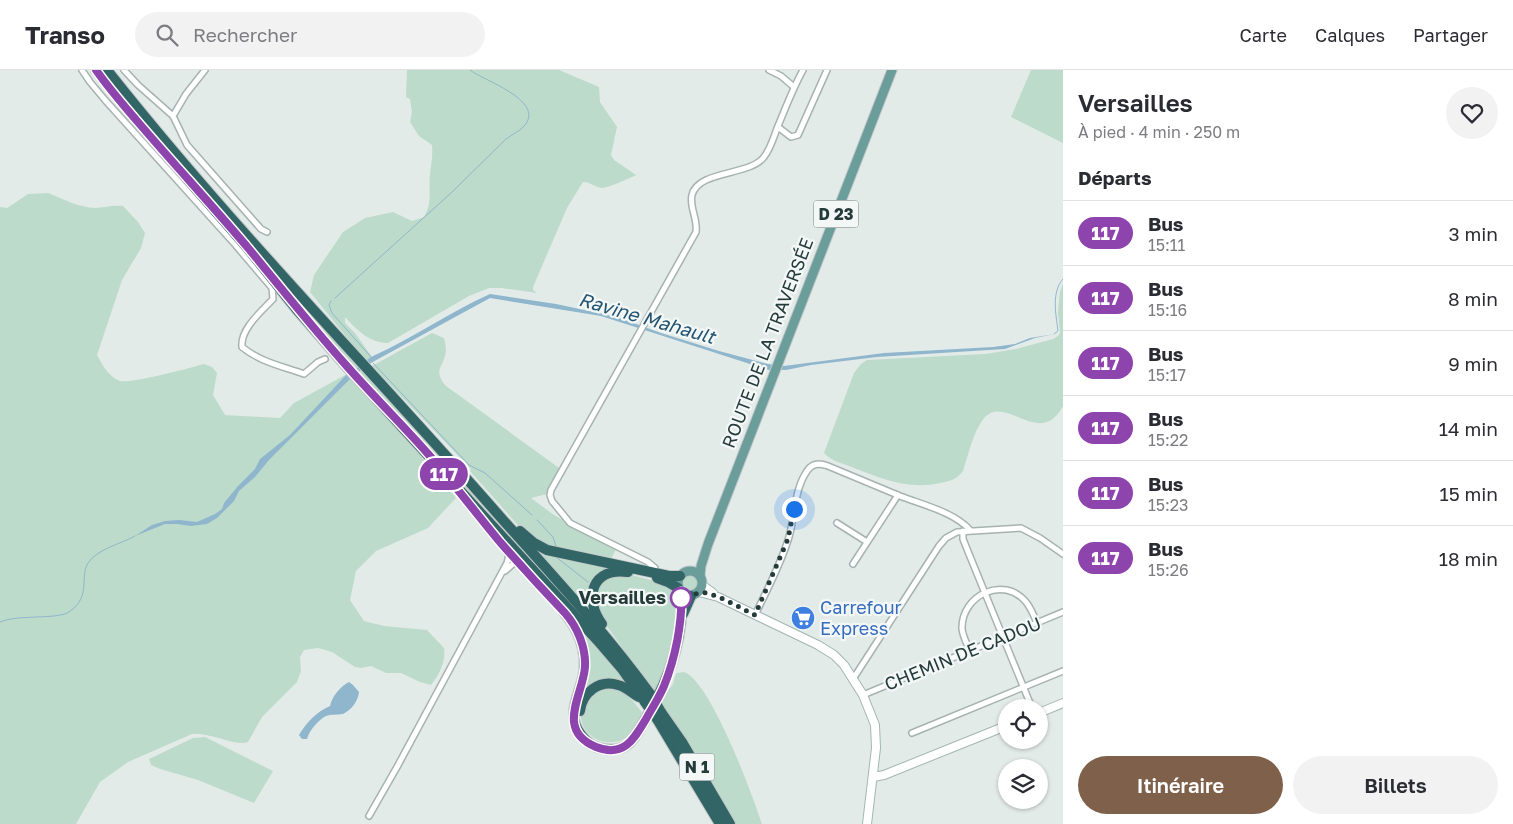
<!DOCTYPE html>
<html lang="fr">
<head>
<meta charset="utf-8">
<style>
  body { margin:0; font-family:"Golos Text",sans-serif; background:#f2f2f3; color:#2b2b33; height:100vh; display:flex; flex-direction:column; font-size:19px; white-space:nowrap }
  * { box-sizing:border-box; margin:0 }
  p { font-size:16px; color:#7c7c81 }
  .icon { flex:none; width:28px; height:28px; fill:none; stroke:currentColor; stroke-width:2; stroke-linecap:round; stroke-linejoin:round }
  .map { position:relative; flex:1; overflow:hidden }
  .panel { display:flex; flex-direction:column; background:#fff; width:450px }
  .panel>* { flex:none }
  .badge { padding:0 10px; border-radius:16px; font-size:18px; line-height:32px }
  .fabs { position:absolute; left:998px; top:629px; display:grid; gap:10px }
  .fabs a { display:grid; place-items:center; width:50px; height:50px; border-radius:50%; background:#fff; box-shadow:0 1px 4px #0004; font-size:25px }
  .you { position:absolute; width:25px; height:25px; margin:-12px; border:4px solid #fff; border-radius:50%; background:#1a73e8; box-shadow:0 0 0 8px #1a73e833 }
  .map>.badge { position:absolute; translate:-50% -50%; box-shadow:0 0 0 2px #fff }
  h2 { padding:0 15px; font-size:19px; line-height:45px }
  .round { display:grid; place-items:center; flex:none; width:52px; height:52px; border-radius:26px; background:#f2f2f3 }
  .overview { display:flex; align-items:center; justify-content:space-between; height:85px; padding:0 15px }
  h1 { font-size:24px; font-weight:600; line-height:38px }
  .cta { display:flex; gap:10px; margin-top:auto; padding:10px 15px }
  .cta a { flex:1; height:58px; border-radius:30px; background:#7f604a; color:#fff; font-size:20px; font-weight:600; line-height:58px; text-align:center }
  .cta a+a { background:#f2f2f3; color:#2b2b33 }
  ul { padding:0; list-style:none }
  li { display:flex; align-items:center; gap:15px; height:65px; padding:0 15px; border-top:1px solid #e1e1e2 }
  li div { flex:1 }
  li b { display:block; font-size:19px }
  li em { font-style:normal }
  li .badge { min-width:55px; font-weight:700; text-align:center }
  header { display:flex; align-items:center; gap:30px; box-sizing:border-box; height:70px; padding:0 25px; background:#fff; border-bottom:1px solid #e1e1e2 }
  header strong { font-size:24px }
  nav { display:flex; gap:28px; margin-inline-start:auto; font-size:18px }
  .search { width:350px; height:45px; background:#f2f2f3; display:flex; align-items:center; gap:12px; box-sizing:border-box; padding:0 18px; border-radius:28px; color:#7c7c81; font-size:19px }
  main { display:flex; flex:1; min-height:0 }
  .map>svg:first-child { display:block }
  .green { fill:#bddbcb }
  .water { fill:#8fb6cc }
  .lines { fill:none; stroke-linecap:round; stroke-linejoin:round }
  .stream { stroke:#8fb6cc; stroke-width:1 }
  .street-casing { stroke:#a6b3b1; stroke-width:8 }
  .secondary-casing { stroke:#a2b6b3; stroke-width:10 }
  .primary-casing { stroke:#c2c8c8; stroke-width:11 }
  .highway-casing { stroke:#c2c8c8; stroke-width:12 }
  .street { stroke:#fff; stroke-width:5 }
  .secondary { stroke:#fff; stroke-width:8 }
  .primary { stroke:#6b9d9b; stroke-width:9 }
  .highway { stroke:#326565; stroke-width:10 }
  .highway-bridge-casing { stroke:#c2c8c8; stroke-width:12; stroke-linecap:butt }
  .highway-bridge { stroke:#326565; stroke-width:10 }
  .line-casing { stroke:#fff; stroke-width:11 }
  .line { stroke:#8e44ad; stroke-width:8 }
  .walk { stroke:#243b3a; stroke-width:5; stroke-dasharray:0 9 }
  .stop-dot { fill:#fff; stroke:#8e44ad; stroke-width:2.5 }
  .labels { text-anchor:middle; stroke-width:4.5; stroke-linejoin:round; paint-order:stroke }
  .shield { fill:#f3f8f7; stroke:#627473; stroke-width:1 }
  .shield-label { font-size:16px; font-weight:bold; fill:#243b3a }
  .street-label { font-size:18px; fill:#243b3a; stroke:#f3f8f7 }
  .stop-label { font-size:18px; font-weight:bold; fill:#243b3a; stroke:#f3f8f7; text-anchor:end }
  .shop-label { font-size:18px; fill:#366cbe; stroke:#f3f8f7; text-anchor:start }
  .water-label { font-size:19px; font-style:italic; fill:#235472; stroke:#f3f8f7 }
</style>
</head>
<body>
<header>
<strong>Transo</strong>
<div class="search"><svg class="icon" aria-label="search" viewBox="0 0 24 24"><circle cx="10" cy="10" r="6"/><path d="M15 15l6 6"/></svg>Rechercher</div>
<nav><a>Carte</a><a>Calques</a><a>Partager</a></nav>
</header>
<main>
<div class="map">
<svg width="1063" height="754" viewBox="0 0 1063 754">
  <rect width="100%" height="100%" fill="#e3ebe9"/>
  <g class="green">
    <path d="M407 0H559L599 17 600 32 617 57 611 85 614 90 636 105C631 108 607 118 602 118 595 117 590 112 583 112L567 138 533 217V220L537 223 502 218H489L469 226 388 273C370 273 358 261 346 248H345V253L355 263 372 287 366 291 310 222 314 205 343 162 365 148 393 142 412 151 424 147C433 132 428 119 430 104 431 94 433 86 432 75L419 66 410 52 412 42 410 29 406 27Z"/>
    <path d="M1031 0H1063V73L1011 47Z"/>
    <path d="M48 123C63 129 78 137 94 138 104 138 113 135 123 136L138 152 145 163 141 178 122 210 97 285C103 296 108 306 120 311 130 314 190 298 204 294L212 297 217 303 213 325 225 345 280 348 294 333 347 304 435 402 456 428 428 458 376 481 356 501 350 530 364 551 384 556 427 560 444 578C446 591 440 604 431 615L420 612 401 603H386L371 596 361 598 355 597 332 582 318 578 304 580 300 587 301 601 297 612 262 647 248 672C235 677 210 662 192 664L128 692 100 712 76 754H0V137L7 138 28 124Z"/>
    <path d="M1063 214V336C1040 379 1007 325 985 347 974 359 968 386 963 401 956 410 950 411 940 413 909 420 882 409 854 398 844 394 831 391 824 383L854 303 861 294 867 290 985 284 1016 279 1053 269 1058 266 1060 263 1058 243 1060 221Z"/>
    <path d="M305 237 360 295 354 300 303 241Z"/>
    <path d="M432 263 444 268C445 272 446 277 446 281 444 298 432 299 446 316L562 400 551 420 547 424 531 428 554 445 616 479 610 491 553 479 524 462 470 401 471 399 372 296Z"/>
    <path d="M364 300 480 429 476 432 357 303Z"/>
    <path d="M534 478 614 498 588 522V539Z"/>
    <circle cx="690" cy="514" r="10"/>
    <path d="M609 505H632L665 514 675 521 679 528V537L672 571 664 606 656 625 604 552 594 524Z"/>
    <path d="M573 549 608 589 629 616 622 613 581 626 586 601Z"/>
    <path d="M684 602C711 612 752 724 762 754H736L660 631 673 614 675 606 677 603Z"/>
    <path d="M613 617 628 625 645 646C639 653 635 662 627 667 609 680 581 668 581 645 581 638 586 630 589 623Z"/>
    <path d="M205 667 273 701 254 733 198 710 160 699 151 695 149 689 193 668Z"/>
  </g>
  <g class="water">
    <path d="M490 224 556 234 617 247 661 263 719 281 768 294 784 296 884 283 993 277 1015 274 1030 268 1055 264 1035 268 1005 279 877 287 811 295 786 300H769L601 246 490 228 369 294 348 311 269 390 255 407 239 421 234 431 217 448 207 454 191 456 177 454H165L135 466 152 455 165 451 179 450 197 452 215 444 222 439 224 433 238 416 255 399 260 389 290 365 347 304C357 299 364 291 373 286 413 268 450 242 490 224Z"/>
    <path d="M349 612 353 615 359 622C358 632 351 640 343 644 337 645 331 644 326 646 318 650 309 661 307 669H302L299 665C307 652 316 642 330 636 332 626 341 616 349 612Z"/>
  </g>
  <g class="lines">
    <g class="stream">
      <path d="M335 228 451 123 506 69C513 64 520 61 525 55 545 30 482 10 470 0"/>
      <path d="M331 231 329 235 332 243 371 287"/>
      <path d="M1054 264 1058 261C1056 245 1051 222 1063 209"/>
      <path d="M373 293 469 395 485 403 532 445"/>
      <path d="M537 450 553 467 556 476"/>
      <path d="M556 487 588 512"/>
      <path d="M0 552C18 544 56 550 69 542 92 526 79 508 88 493 97 479 121 474 135 466"/>
    </g>
    <g class="street-casing">
      <g id="street">
        <path d="M82 0 90 12 105 30 232 171 272 218 273 229C262 241 240 259 242 277 260 292 282 296 304 304L318 292 325 289"/>
        <path d="M124 0 138 15 173 46 187 75 261 159 267 162"/>
        <path d="M769 0 781 6 794 17"/>
        <path d="M173 46 186 24 205 0"/>
        <path d="M778 57 791 67 798 65 827 0"/>
        <path d="M837 453 867 472"/>
        <path d="M963 461V469L969 484 1032 638"/>
        <path d="M853 494 898 425"/>
        <path d="M505 501 514 493 521 495"/>
        <path d="M655 503V498L648 492 570 453 552 431 550 425 551 420 696 162C698 149 689 137 692 125 698 100 750 106 764 87 771 78 774 66 778 56 786 37 793 18 803 0"/>
        <path d="M755 545C767 520 781 494 789 467 795 446 794 420 807 401 812 393 820 393 828 396 852 406 876 416 900 426 923 435 954 442 970 460"/>
        <path d="M970 581C967 574 963 567 962 559 961 525 1004 505 1026 532 1031 538 1034 546 1037 553"/>
        <path d="M853 609 939 476 946 468 957 462 1021 458 1040 468 1063 484"/>
        <path d="M863 625 1063 542"/>
        <path d="M912 663 1063 601"/>
        <path d="M369 746 397 697 507 493 509 485 500 472"/>
      </g>
    </g>
    <g class="secondary-casing">
      <g id="secondary">
        <path d="M702 515 713 523"/>
        <path d="M699 522 718 527 818 575 834 585 844 595 863 625 875 655 876 678 867 754"/>
        <path d="M1039 643 1063 633"/>
        <path d="M873 707 884 705 1006 656"/>
      </g>
    </g>
    <g class="primary-casing">
      <g id="primary">
        <circle cx="690" cy="513" r="12"/>
        <path d="M700 506 701 496 708 474 892 0"/>
      </g>
    </g>
    <g class="highway-casing">
      <g id="highway">
        <path d="M96 0 135 49 248 179 298 241 347 297 598 571 622 599 645 632"/>
        <path d="M107 0C231 157 372 300 503 450 554 507 606 563 651 625"/>
        <path d="M520 461 534 473 547 480 669 506H680"/>
        <path d="M657 508 668 512 678 518"/>
        <path d="M564 542C578 558 587 580 584 602 581 624 564 645 582 666 587 673 596 678 604 679 630 683 635 666 646 648 668 611 685 566 681 522"/>
        <path d="M683 544 691 526"/>
        <path d="M602 554C583 528 592 497 628 502"/>
        <path d="M580 641C582 623 599 609 618 615 626 617 632 623 639 627"/>
        <path d="M661 642 682 672 730 754"/>
        <path d="M657 649 720 754"/>
      </g>
    </g>
    <use href="#street" class="street"/>
    <use href="#secondary" class="secondary"/>
    <use href="#primary" class="primary"/>
    <use href="#highway" class="highway"/>
    <g class="highway-bridge-casing">
      <g id="highway-bridge">
        <path d="M651 625 661 642"/>
        <path d="M645 632 657 649"/>
      </g>
    </g>
    <use href="#highway-bridge" class="highway-bridge"/>
  </g>
  <g class="lines">
    <g class="line-casing">
      <path id="line" d="M96 0C112 23 132 45 150 66 183 104 217 141 249 179 281 218 312 257 345 294 372 325 402 354 429 385 453 413 476 443 500 472 521 496 543 520 565 543 578 558 586 578 585 597 583 625 555 660 596 677 624 688 634 669 646 649 652 638 659 628 664 616 675 589 683 551 681 522"/>
    </g>
    <use href="#line" class="line"/>
    <path class="walk" d="M681 528 683 524C692 528 697 521 706 523 723 527 740 538 755 545L788 469 794 439"/>
  </g>
  <defs>
    <g id="supermarket-disc" transform="scale(1.25)"><circle r="9.5" fill="#3f7fe0" stroke="#f3f8f7"/><path d="M-6-5.5h2.5l.6 2H6L4.5 2H-2.5L-4.4-4H-6ZM-1.5 3.2a1.3 1.3 0 1 0 .1 0ZM3 3.2a1.3 1.3 0 1 0 .1 0Z" fill="#fff"/></g>
  </defs>
  <g fill-rule="evenodd">
    <use href="#supermarket-disc" x="803" y="548"/>
  </g>
  <circle class="stop-dot" cx="681" cy="528" r="10"/>
  <g class="labels">
    <g class="shield">
      <rect x="813.5" y="130.5" width="45" height="27" rx="4"/>
      <rect x="679.5" y="683.5" width="35" height="27" rx="4"/>
    </g>
    <g class="shield-label">
      <text x="836" y="150">D 23</text>
      <text x="697" y="703">N 1</text>
    </g>
    <g class="street-label">
      <text transform="translate(768 273) rotate(-69)" y="6">ROUTE DE LA TRAVERSÉE</text>
      <text transform="translate(963 584) rotate(-22)" y="6">CHEMIN DE CADOU</text>
    </g>
    <g class="stop-label">
      <text x="666" y="534">Versailles</text>
    </g>
    <g class="shop-label">
      <text x="820" y="544">Carrefour<tspan x="820" dy="21">Express</tspan></text>
    </g>
    <g class="water-label">
      <text transform="translate(647 248) rotate(16)" y="7">Ravine Mahault</text>
    </g>
  </g>
</svg>
<div class="fabs">
<a><svg class="icon" aria-label="locate" viewBox="0 0 24 24"><circle cx="12" cy="12" r="6"/><path d="M12 2v4M12 18v4M2 12h4M18 12h4"/></svg></a>
<a><svg class="icon" aria-label="layers" viewBox="0 0 24 24"><path d="M12 4l9 5-9 5-9-5zM3 14l9 5 9-5"/></svg></a>
</div>
<div class="you" style="left:794px;top:439px"></div>
<b class="badge" style="left:444px;top:404px;background:#8e44ad;color:#fff">117</b>
</div>
<section class="panel">
<div class="overview"><div><h1>Versailles</h1><p>À pied · 4 min · 250 m</p></div><a class="round"><svg class="icon" aria-label="heart" viewBox="0 0 24 24"><path d="M12 20l-8-8c-3-5 5-10 8-4 3-6 11-1 8 4z"/></svg></a></div>
<h2>Départs</h2>
<ul>
<li><span class="badge" style="background:#8e44ad;color:#fff">117</span><div><b>Bus</b><p>15:11</p></div><em>3 min</em></li>
<li><span class="badge" style="background:#8e44ad;color:#fff">117</span><div><b>Bus</b><p>15:16</p></div><em>8 min</em></li>
<li><span class="badge" style="background:#8e44ad;color:#fff">117</span><div><b>Bus</b><p>15:17</p></div><em>9 min</em></li>
<li><span class="badge" style="background:#8e44ad;color:#fff">117</span><div><b>Bus</b><p>15:22</p></div><em>14 min</em></li>
<li><span class="badge" style="background:#8e44ad;color:#fff">117</span><div><b>Bus</b><p>15:23</p></div><em>15 min</em></li>
<li><span class="badge" style="background:#8e44ad;color:#fff">117</span><div><b>Bus</b><p>15:26</p></div><em>18 min</em></li>
</ul>
<div class="cta"><a>Itinéraire</a><a>Billets</a></div>
</section>
</main>
</body>
</html>
